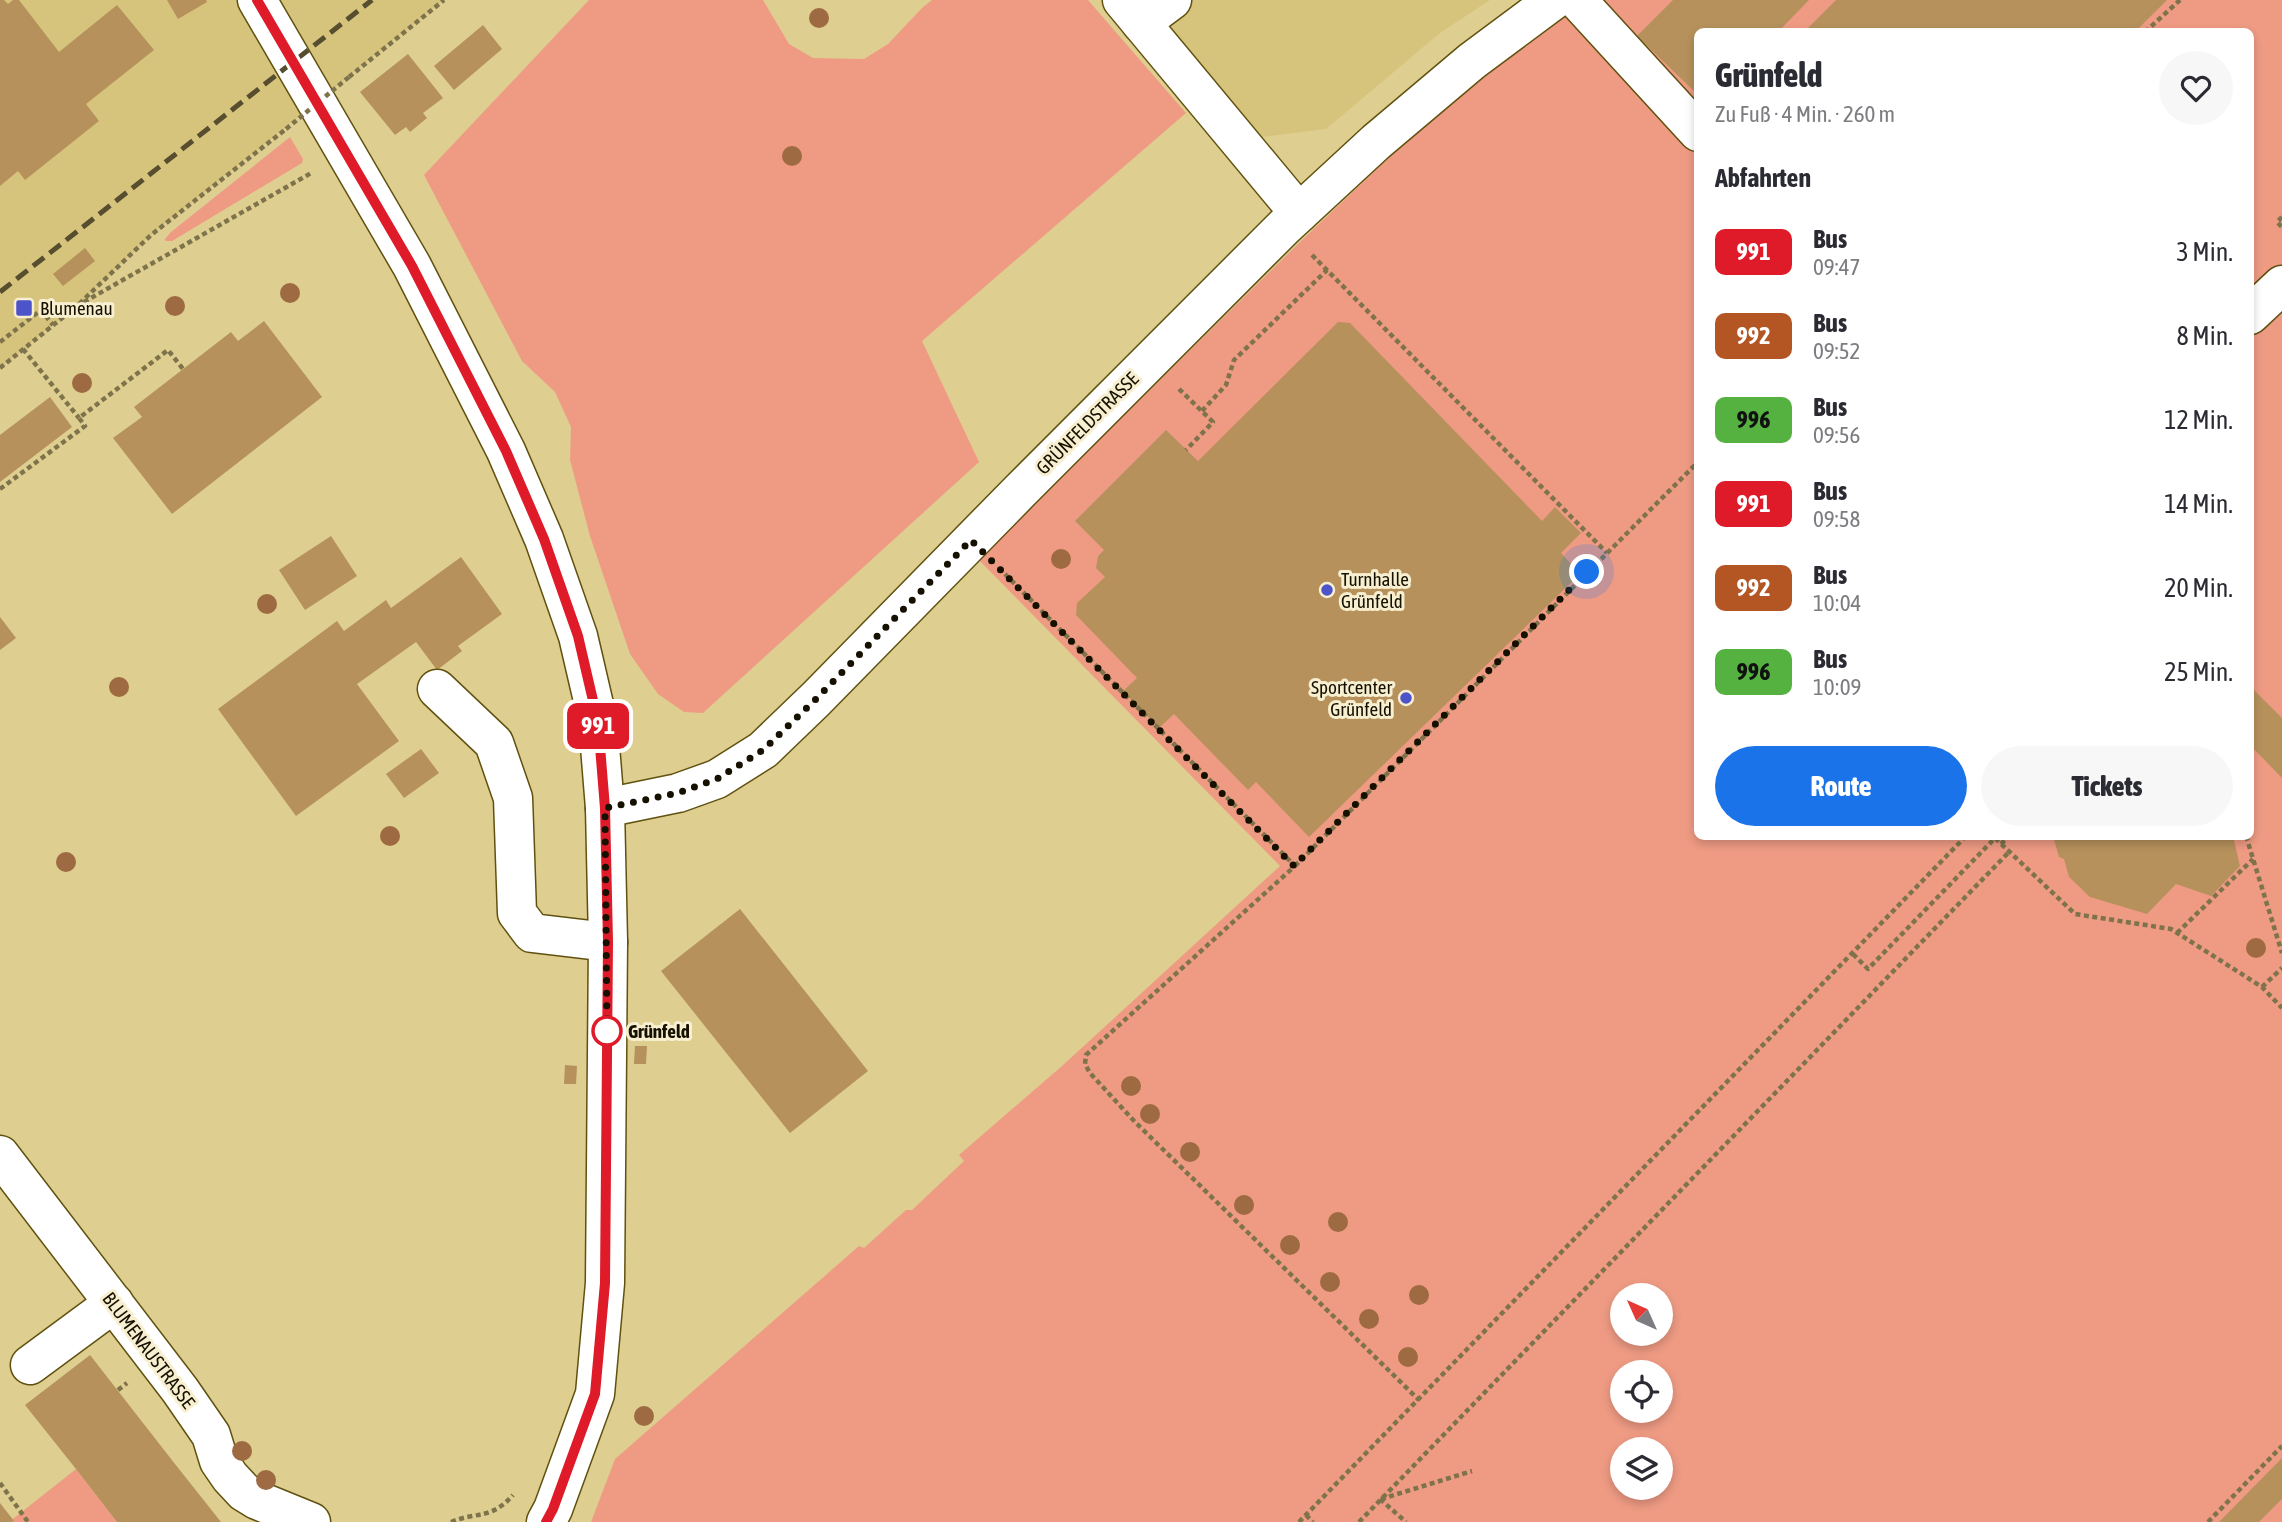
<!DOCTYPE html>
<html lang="de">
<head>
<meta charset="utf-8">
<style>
  body { margin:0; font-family:"Asap Condensed",sans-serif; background:#f7f7f7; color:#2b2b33; height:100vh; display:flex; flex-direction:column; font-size:26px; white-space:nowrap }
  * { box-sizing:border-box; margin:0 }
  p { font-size:23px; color:#7c7c81 }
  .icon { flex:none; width:38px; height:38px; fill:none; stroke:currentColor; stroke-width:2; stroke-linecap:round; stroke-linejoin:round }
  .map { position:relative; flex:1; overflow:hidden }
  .side { position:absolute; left:1694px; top:28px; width:560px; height:812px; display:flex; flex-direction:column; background:#fff; border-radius:10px; box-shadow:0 4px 10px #0003 }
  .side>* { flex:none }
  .badge { padding:0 14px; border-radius:10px; font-size:24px; line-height:46px }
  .needle { width:46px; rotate:315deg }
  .tools { position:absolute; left:1610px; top:1283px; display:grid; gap:14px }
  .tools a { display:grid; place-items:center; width:63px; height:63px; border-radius:50%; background:#fff; box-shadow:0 4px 10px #0003; font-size:35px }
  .you { position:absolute; width:35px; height:35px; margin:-18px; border:5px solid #fff; border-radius:50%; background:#1a73e8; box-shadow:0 0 0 10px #1a73e833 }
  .map>.badge { position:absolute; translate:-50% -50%; box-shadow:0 0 0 4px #fff }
  h2 { padding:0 21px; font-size:26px; line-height:63px }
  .round { display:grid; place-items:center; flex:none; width:74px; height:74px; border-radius:37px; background:#f7f7f7 }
  .headline { display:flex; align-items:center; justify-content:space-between; height:119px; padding:0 21px }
  h1 { font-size:33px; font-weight:800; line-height:52px }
  .button { display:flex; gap:14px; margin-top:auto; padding:14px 21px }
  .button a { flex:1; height:80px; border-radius:42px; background:#1a73e8; color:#fff; font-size:28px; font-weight:800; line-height:80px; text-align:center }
  .button a+a { background:#f7f7f7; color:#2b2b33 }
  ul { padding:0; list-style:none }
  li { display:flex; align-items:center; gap:21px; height:84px; padding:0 21px }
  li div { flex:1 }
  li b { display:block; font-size:26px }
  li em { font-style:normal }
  li .badge { min-width:77px; font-weight:700; text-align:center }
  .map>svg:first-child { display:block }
  .built { fill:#d6c47d }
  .green { fill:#ef9b84; fill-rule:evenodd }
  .building { fill:#b6915c }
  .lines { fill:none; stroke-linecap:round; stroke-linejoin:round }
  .minor-casing { stroke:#60510f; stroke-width:41 }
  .path { stroke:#7e734b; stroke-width:4.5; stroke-dasharray:5 3.5; stroke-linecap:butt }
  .minor { stroke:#fff; stroke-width:38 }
  .rail { stroke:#574d2f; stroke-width:5; stroke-dasharray:14 7; stroke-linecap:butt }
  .path-bridge { stroke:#7e734b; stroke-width:4.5; stroke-dasharray:5 3.5; stroke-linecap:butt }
  .tree { fill:#9e6a42 }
  .line-casing { stroke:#fff; stroke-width:16 }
  .line { stroke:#df1b2a; stroke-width:10 }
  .walk { stroke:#161000; stroke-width:7; stroke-dasharray:0 12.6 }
  .poi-dot { fill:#4d53c9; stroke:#f7efd0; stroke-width:2.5 }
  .stop-dot { fill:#fff; stroke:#df1b2a; stroke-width:3.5 }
  .labels { text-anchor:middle; stroke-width:6; stroke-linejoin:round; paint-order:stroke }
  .poi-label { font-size:19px; fill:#161000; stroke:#f7efd0; text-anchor:start }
  .street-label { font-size:19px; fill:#161000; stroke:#f7efd0 }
  .stop-label { font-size:19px; font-weight:bold; fill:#161000; stroke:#f7efd0; text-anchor:start }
</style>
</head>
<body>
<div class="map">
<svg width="2282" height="1522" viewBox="0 0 2282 1522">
  <rect width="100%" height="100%" fill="#dece90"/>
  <g class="built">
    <path d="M0 0H444L151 235 77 306 0 368Z"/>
    <path d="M1143 0H1490L1440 33 1326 129 1255 138Z"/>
  </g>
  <g class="green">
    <path d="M589 0H763L789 44 813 58 864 59 888 44 922 8 932 0H1088L1186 113 922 341 979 462 703 713 684 712 658 694 630 654 590 536 570 460 571 427 555 392 522 361 424 175Z"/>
    <path d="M1587 0H2282V1522H591L615 1459 859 1246 864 1248 906 1210H912L964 1161 959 1155 1062 1066 1280 866 978 559 1302 240 1433 116 1511 53ZM1698 32H2250V836H1698ZM1622 1295H1661V1334H1622ZM1622 1372H1661V1410H1622ZM1622 1449H1661V1488H1622Z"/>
    <path d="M290 137 303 159 302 163 172 241H166L165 239 171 232Z"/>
    <path d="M76 1469 117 1522H9Z"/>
  </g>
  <g class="building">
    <path d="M0 0H4L8 4 13 0H19L59 52 117 5 154 50 86 104 99 121 25 180 18 171 0 186Z"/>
    <path d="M167 0H206L207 2 178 19Z"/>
    <path d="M1673 0H1809L1778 32H1698V95L1637 36Z"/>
    <path d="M1836 0H2167L2135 32H1804Z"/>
    <path d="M483 25 502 49 454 90 434 66Z"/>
    <path d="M408 54 443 98 423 113 427 118 410 132 406 127 395 135 360 92Z"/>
    <path d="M85 248 95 261 63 286 53 274Z"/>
    <path d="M264 321 322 397 172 514 113 438 142 417 134 407 231 332 238 341Z"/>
    <path d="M1338 322 1350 323 1542 521 1555 507 1581 533 1561 553 1580 574 1309 837 1256 782 1248 790 1174 714 1159 728 1123 691 1137 678 1076 615 1077 603 1105 577 1096 568 1098 556 1104 550 1075 521 1166 430 1198 461Z"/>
    <path d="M50 397 72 427 0 482V435Z"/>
    <path d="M331 536 357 576 305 610 279 570Z"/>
    <path d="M461 557 502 614 458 646 462 651 437 670 416 642 357 684 399 741 296 816 218 709 337 621 344 631 386 600 391 608Z"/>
    <path d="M0 617 16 638 0 650Z"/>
    <path d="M2250 686 2282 718V778L2250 745Z"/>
    <path d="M421 749 439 773 404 798 386 774Z"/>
    <path d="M2053 836H2233L2240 866 2211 896 2176 884 2147 914 2090 897 2069 877 2064 859 2059 857Z"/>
    <path d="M740 909 868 1071 790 1133 661 971Z"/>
    <path d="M635 1046H647L646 1064H634Z"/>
    <path d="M565 1065 577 1066 576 1084H564Z"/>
    <path d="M90 1355 175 1464 221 1522H117L76 1469 25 1405Z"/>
    <path d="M2282 1458V1499L2259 1522H2219Z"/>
    <path d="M0 1503 14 1521 12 1522H0Z"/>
  </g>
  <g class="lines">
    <g class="minor-casing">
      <g id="minor">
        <path d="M257 0 412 266 506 451 544 539 578 636 598 722 605 808 608 942 605 1283 595 1394 553 1509 546 1522"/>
        <path d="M1122 0 1299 213"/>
        <path d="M1577 0 1698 132"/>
        <path d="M1141 23 1172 0"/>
        <path d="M2250 315 2282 285"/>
        <path d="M437 689 494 743 513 798 517 913 532 933 608 942"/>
        <path d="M605 808 678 793 717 779 763 750 816 699 1020 491 1284 227 1376 142 1472 61 1554 0"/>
        <path d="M0 1155 180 1390 211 1435 219 1461 230 1477 244 1492 257 1500 311 1522"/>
        <path d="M30 1365 114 1303"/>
      </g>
    </g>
    <g class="path">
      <path d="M2145 32 2180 0"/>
      <path d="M349 77 444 0"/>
      <path d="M2282 217 2277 222 2282 227"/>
      <path d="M1312 255 1607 553"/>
      <path d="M84 302 313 172"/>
      <path d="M0 342 41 310 53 325"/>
      <path d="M23 349 79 418"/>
      <path d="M0 368 77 306 151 235 286 129"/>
      <path d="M1179 389 1213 422 1186 450"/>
      <path d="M1202 411 1226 385 1234 360 1327 270"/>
      <path d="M0 489 85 426 79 418 168 350 183 369"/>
      <path d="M999 568 1295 866 1086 1055 1085 1064 1090 1073 1135 1122 1419 1400"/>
      <path d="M2246 836 2282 953"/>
      <path d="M2001 844 2009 836"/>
      <path d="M1295 866 1698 462"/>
      <path d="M2177 933 2253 859"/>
      <path d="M1853 954 1868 969 1995 838 2075 914 2171 929 2262 987 2282 1008"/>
      <path d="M2262 987 2282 968"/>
      <path d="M118 1390 127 1383"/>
      <path d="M0 1483 28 1522"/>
      <path d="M1380 1499 1406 1522"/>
      <path d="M1381 1499 1472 1471"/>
      <path d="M1306 1515 1313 1522"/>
      <path d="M451 1522C478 1511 491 1520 513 1495"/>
      <path d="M1299 1522 1966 836"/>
      <path d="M1359 1522 2009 852"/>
      <path d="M2208 1522 2282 1446"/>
    </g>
    <use href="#minor" class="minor"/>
    <path class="rail" d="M0 292 372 0"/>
    <path class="path-bridge" d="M286 129 349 77"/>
  </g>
  <g class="tree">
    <circle cx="819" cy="18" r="10"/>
    <circle cx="792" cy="156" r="10"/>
    <circle cx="290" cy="293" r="10"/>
    <circle cx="175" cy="306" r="10"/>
    <circle cx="82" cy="383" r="10"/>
    <circle cx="1061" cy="559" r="10"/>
    <circle cx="267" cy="604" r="10"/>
    <circle cx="119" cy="687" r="10"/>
    <circle cx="390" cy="836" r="10"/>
    <circle cx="66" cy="862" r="10"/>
    <circle cx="2256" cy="948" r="10"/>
    <circle cx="1131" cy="1086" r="10"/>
    <circle cx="1150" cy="1114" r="10"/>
    <circle cx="1190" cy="1152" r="10"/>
    <circle cx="1244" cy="1205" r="10"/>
    <circle cx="1338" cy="1222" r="10"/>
    <circle cx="1290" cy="1245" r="10"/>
    <circle cx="1330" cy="1282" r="10"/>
    <circle cx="1419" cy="1295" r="10"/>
    <circle cx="1369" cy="1319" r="10"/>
    <circle cx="1408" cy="1357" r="10"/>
    <circle cx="644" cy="1416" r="10"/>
    <circle cx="242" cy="1451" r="10"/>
    <circle cx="266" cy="1480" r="10"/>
  </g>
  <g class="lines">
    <g class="line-casing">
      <path id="line" d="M257 0 412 266 506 451 544 539 578 636 598 722 605 808 608 942 605 1283 595 1394 553 1509 546 1522"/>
    </g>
    <use href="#line" class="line"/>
    <path class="walk" d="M607 1031 605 808 678 793 717 779 763 750 816 699 971 540 1294 866 1587 572"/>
  </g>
  <g class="poi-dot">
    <rect x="15" y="299" width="18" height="18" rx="3.5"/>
    <circle cx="1327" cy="590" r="7"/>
    <circle cx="1406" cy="698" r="7"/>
  </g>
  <circle class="stop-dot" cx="607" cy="1031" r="14"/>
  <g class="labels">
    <g class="poi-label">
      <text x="40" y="315">Blumenau</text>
      <text x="1341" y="586">Turnhalle<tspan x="1341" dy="22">Grünfeld</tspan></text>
      <text x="1392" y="694" text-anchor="end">Sportcenter<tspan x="1392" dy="22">Grünfeld</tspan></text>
    </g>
    <g class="street-label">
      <text transform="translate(1087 423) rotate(-45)" y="7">GRÜNFELDSTRASSE</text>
      <text transform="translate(149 1350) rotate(53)" y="7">BLUMENAUSTRASSE</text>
    </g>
    <g class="stop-label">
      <text x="628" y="1038">Grünfeld</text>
    </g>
  </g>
</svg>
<div class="tools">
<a><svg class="needle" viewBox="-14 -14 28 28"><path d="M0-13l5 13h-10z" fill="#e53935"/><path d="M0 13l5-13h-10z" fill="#7c7c81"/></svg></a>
<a><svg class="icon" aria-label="locate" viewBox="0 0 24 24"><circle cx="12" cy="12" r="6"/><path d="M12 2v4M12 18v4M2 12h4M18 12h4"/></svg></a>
<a><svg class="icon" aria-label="layers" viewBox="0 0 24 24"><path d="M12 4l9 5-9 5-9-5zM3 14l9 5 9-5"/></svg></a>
</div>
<div class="you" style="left:1587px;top:572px"></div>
<b class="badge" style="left:598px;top:726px;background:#df1b2a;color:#fff">991</b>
<section class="side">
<div class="headline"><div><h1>Grünfeld</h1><p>Zu Fuß · 4 Min. · 260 m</p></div><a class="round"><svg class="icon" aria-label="heart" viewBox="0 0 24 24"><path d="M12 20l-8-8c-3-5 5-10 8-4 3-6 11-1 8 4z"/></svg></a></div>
<h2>Abfahrten</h2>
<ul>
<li><span class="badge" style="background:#df1b2a;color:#fff">991</span><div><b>Bus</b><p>09:47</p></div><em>3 Min.</em></li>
<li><span class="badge" style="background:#b35624;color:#fff">992</span><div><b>Bus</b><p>09:52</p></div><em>8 Min.</em></li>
<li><span class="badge" style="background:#55b240;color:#111">996</span><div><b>Bus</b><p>09:56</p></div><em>12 Min.</em></li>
<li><span class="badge" style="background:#df1b2a;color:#fff">991</span><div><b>Bus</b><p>09:58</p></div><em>14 Min.</em></li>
<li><span class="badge" style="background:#b35624;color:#fff">992</span><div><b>Bus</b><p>10:04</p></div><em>20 Min.</em></li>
<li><span class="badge" style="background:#55b240;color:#111">996</span><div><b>Bus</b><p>10:09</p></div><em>25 Min.</em></li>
</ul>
<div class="button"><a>Route</a><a>Tickets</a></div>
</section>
</div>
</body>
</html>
